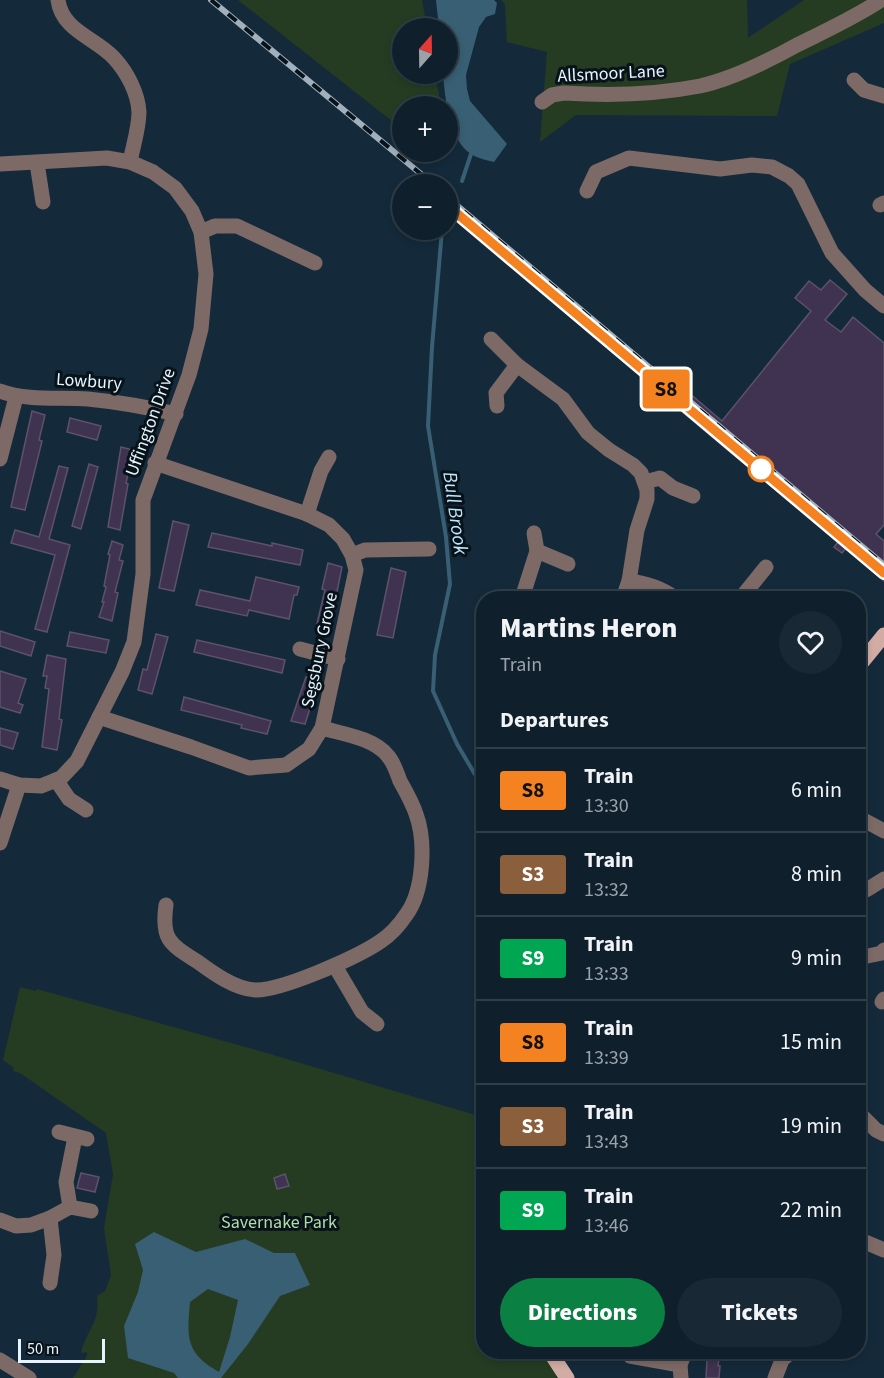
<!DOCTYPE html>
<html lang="en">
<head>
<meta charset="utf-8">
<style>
  body { margin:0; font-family:"Source Sans 3",sans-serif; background:#182834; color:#f1f3f6; height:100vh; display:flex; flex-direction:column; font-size:22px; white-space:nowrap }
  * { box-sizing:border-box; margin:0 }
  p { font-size:20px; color:#9ba3a9 }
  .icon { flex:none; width:33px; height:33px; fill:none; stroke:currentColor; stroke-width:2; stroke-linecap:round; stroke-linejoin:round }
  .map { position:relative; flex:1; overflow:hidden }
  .details { position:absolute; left:476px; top:591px; width:390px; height:768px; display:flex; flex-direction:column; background:#0f202c; border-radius:24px; box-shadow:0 3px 9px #0003,0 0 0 2px #2f3e48 }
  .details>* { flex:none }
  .badge { padding:0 12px; border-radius:4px; font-size:21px; line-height:39px }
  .needle { width:39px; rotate:20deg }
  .buttons { position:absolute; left:392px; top:18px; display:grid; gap:12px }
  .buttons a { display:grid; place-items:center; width:66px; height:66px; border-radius:50%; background:#0f202c; box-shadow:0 3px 9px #0003,0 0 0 2px #2f3e48; font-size:30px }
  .scale { position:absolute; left:18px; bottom:15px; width:87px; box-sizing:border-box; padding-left:6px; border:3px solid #e7f4ff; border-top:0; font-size:16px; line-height:21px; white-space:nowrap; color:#e7f4ff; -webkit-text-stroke:4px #081219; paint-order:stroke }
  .map>.badge { position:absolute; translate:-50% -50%; box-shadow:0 0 0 3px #fff }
  h2 { padding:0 24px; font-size:22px; line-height:54px }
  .round { display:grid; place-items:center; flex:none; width:63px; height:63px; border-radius:32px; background:#182834 }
  .overview { display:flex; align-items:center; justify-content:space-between; height:102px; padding:0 24px }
  h1 { font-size:28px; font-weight:800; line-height:45px }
  .action { display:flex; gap:12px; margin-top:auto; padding:12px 24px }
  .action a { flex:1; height:69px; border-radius:36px; background:#0b8043; color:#fff; font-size:24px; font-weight:800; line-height:69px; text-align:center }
  .action a+a { background:#182834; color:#f1f3f6 }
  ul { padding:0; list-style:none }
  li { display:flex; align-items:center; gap:18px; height:84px; padding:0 24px; border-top:2px solid #2f3e48 }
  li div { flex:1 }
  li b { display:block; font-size:22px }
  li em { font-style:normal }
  li .badge { min-width:66px; font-weight:700; text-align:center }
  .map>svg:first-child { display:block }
  .green { fill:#253c22 }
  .water { fill:#385f73; fill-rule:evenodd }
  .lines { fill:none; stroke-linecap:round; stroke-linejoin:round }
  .stream { stroke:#385f73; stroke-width:4 }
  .building { fill:#403251; stroke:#5c526a; stroke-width:1.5 }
  .minor { stroke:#7d6a66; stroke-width:15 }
  .major { stroke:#d2aca4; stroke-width:15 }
  .rail-casing { stroke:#a0b0bd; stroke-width:6 }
  .rail { stroke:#081219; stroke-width:4; stroke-dasharray:11; stroke-linecap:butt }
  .line-casing { stroke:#fff; stroke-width:14 }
  .line { stroke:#f58220; stroke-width:9 }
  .stop-dot { fill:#fff; stroke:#f58220; stroke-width:3 }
  .labels { text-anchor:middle; stroke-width:6; stroke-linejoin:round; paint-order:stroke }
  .street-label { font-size:18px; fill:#e7f4ff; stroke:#081219 }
  .park-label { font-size:18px; fill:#b1dda9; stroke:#081219 }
  .water-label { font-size:20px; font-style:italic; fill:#bfe6fc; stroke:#081219 }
</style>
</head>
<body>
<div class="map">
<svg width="884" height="1378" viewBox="0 0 884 1378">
  <rect width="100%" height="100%" fill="#142a3a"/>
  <g class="green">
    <path d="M238 0H422L427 28H402V74H435L441 106H402V129Z"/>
    <path d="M501 0H747L748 38 804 0H884V23L790 64 777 116 576 115 540 142 547 52 507 42 505 4Z"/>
    <path d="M20 987 36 991 37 989 270 1054 482 1117 483 1352H547L557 1378H73L87 1356V1352L81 1353C87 1328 100 1325 97 1296L105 1291 111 1275 104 1228 113 1174 106 1133 20 1073 13 1071 14 1068 3 1060Z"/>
  </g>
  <g class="water">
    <path d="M436 0H494L497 3 495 14 486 17 479 27 466 75 467 89 470 101 507 144 494 162C486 160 477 158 471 154 449 140 445 97 443 74H447V28H439Z"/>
    <path d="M154 1232 196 1252 245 1239 274 1253H295L310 1285 280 1296 248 1344 221 1378H178L174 1373 128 1358 124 1326 138 1292 143 1270 135 1244ZM208 1289 238 1300 230 1337 219 1372C185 1353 187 1337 190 1302Z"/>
  </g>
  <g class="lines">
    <g class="stream">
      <path d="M462 181 472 151"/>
      <path d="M442 230 432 347 428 426 446 537 450 584 435 655 433 691 457 744 483 788"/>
    </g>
  </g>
  <g class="building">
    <path d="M830 280 847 294 825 320 841 332 853 317 884 343V525L876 534 884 541V581L846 548 842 553 834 547 838 542 662 395 675 381 722 421 811 311 795 298 809 281 821 290Z"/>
    <path d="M32 411 45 415 39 440 42 441 25 510 11 507Z"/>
    <path d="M70 418 101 426 97 440 67 432Z"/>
    <path d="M121 447 133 450 126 483 128 484 120 530 108 527Z"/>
    <path d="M89 464 98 467 81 529 72 526Z"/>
    <path d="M59 466 68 468 49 539 70 545 47 632 35 629 55 555 11 543 15 530 39 537Z"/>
    <path d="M173 521 189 525 174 591 159 588Z"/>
    <path d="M212 533 272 546V543L303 550 300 565 208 547Z"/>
    <path d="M112 541 123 545 119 560 123 561 115 592 118 593 112 621 99 617 104 602H102L106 587 104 586 110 555 108 554Z"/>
    <path d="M328 563 342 567 329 631 316 628 325 590 322 589Z"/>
    <path d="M391 568 406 572 393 638 377 635Z"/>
    <path d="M256 577 299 587 297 595H294L289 619 249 610 247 616 196 605 200 590 250 601Z"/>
    <path d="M0 631 35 642 31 656 0 646Z"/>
    <path d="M70 632 109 640 106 653 67 646Z"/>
    <path d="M156 634 168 637 152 694 138 690 143 669 147 670Z"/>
    <path d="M197 640 285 660 282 673 194 652Z"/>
    <path d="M47 655 66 659 59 719 62 720 57 750 42 747 49 689 45 688 47 676H43Z"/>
    <path d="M0 671 26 679 18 703 23 705 20 713 0 707Z"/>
    <path d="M306 677 319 680 305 724 291 721Z"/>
    <path d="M184 697 271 721 267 734 241 728 242 725 181 710Z"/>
    <path d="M0 728 18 733 13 749 0 745Z"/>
    <path d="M81 1173 99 1177 95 1192 77 1188Z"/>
    <path d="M285 1174 289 1186 277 1189 274 1178Z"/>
    <path d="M695 1352H717L716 1359H719L718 1366H720L719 1378H706L707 1360 693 1359Z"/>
  </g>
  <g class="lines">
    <g class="minor">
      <path d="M58 0C62 31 96 38 114 58 127 72 138 93 139 112 139 128 133 146 130 162"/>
      <path d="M854 80 864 90 884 96"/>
      <path d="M542 102 552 95 564 93C610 96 654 95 700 86 732 79 768 61 797 45 825 31 854 18 881 0"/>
      <path d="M37 163 43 202"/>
      <path d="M0 164 107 158 130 162 153 172 175 188 192 211 201 232 206 274 201 329 189 375 143 500V574L134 642 122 672 77 761 61 778 41 786 19 785 0 779"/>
      <path d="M587 191 596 172 629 158 720 169 752 165 772 167 789 176 798 184 832 253 865 290 884 306"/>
      <path d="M880 205 884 203"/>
      <path d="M201 232 215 226H237L315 263"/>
      <path d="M491 339 517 365 563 399 588 433 609 450 633 465 641 473 647 490V499L637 530 629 581 623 598"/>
      <path d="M0 391C28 401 58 397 88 399 118 402 147 407 176 414"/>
      <path d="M497 406 496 393 517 365"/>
      <path d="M0 459 16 397"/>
      <path d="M645 482 660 478 673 488 693 496"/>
      <path d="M307 514 321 471 329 457"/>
      <path d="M537 551 568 564"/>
      <path d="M352 555 365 550 429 549"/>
      <path d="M629 581C646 583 660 587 675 598"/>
      <path d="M522 598 537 551 534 533"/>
      <path d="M741 598 766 567"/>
      <path d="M300 649 338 659"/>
      <path d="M99 717 191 747 249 768 286 765 309 749 322 728 356 570 352 555 343 539 329 525 307 514 155 463"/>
      <path d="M56 780 69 799 86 810"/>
      <path d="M858 817 884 831"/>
      <path d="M0 843 19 785"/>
      <path d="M858 893 868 889 884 879"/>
      <path d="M166 905C161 940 170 944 198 962 213 973 235 989 255 990 281 991 358 957 381 941 390 935 400 924 406 915 424 891 426 841 416 814 412 802 406 792 400 781 397 773 394 763 388 756 374 738 343 734 322 728"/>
      <path d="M858 955 863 957 882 953 884 950"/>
      <path d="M335 966 362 1012 377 1024"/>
      <path d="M882 1002 884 999"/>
      <path d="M858 1112 876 1130 884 1134"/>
      <path d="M59 1132 87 1139"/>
      <path d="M70 1207 66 1182 75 1137"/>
      <path d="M0 1220 16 1226 31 1225 50 1218 70 1207 91 1211"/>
      <path d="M858 1239 884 1250"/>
      <path d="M50 1283 54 1255 50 1218"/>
      <path d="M627 1352 630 1356 680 1365"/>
      <path d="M0 1360 29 1378"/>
      <path d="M681 1378 680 1365 685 1352"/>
      <path d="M775 1378 782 1360 791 1352"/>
    </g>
    <g class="major">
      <path d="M858 667 884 635"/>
      <path d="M550 1352 567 1378"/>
    </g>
    <g class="rail-casing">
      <g id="rail">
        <path d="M211 0 433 184"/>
        <path d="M447 197 884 565"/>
      </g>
    </g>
    <use href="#rail" class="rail"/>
  </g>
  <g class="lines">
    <g class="line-casing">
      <path id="line" d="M447 205 884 573"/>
    </g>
    <use href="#line" class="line"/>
  </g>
  <circle class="stop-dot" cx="761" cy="469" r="12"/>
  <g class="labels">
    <g class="street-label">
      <text transform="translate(611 73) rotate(-3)" y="6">Allsmoor Lane</text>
      <text transform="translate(89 381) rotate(4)" y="6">Lowbury</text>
      <text transform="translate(150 422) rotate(-70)" y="6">Uffington Drive</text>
      <text transform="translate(319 650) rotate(-78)" y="6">Segsbury Grove</text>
    </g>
    <g class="park-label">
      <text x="279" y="1228">Savernake Park</text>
    </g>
    <g class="water-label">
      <text transform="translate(456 513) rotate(82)" y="7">Bull Brook</text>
    </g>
  </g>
</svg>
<div class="buttons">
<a><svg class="needle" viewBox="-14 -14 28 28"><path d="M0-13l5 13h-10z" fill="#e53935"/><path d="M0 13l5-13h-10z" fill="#9ba3a9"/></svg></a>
<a>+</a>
<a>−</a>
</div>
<div class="scale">50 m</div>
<b class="badge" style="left:666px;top:389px;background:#f58220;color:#111">S8</b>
<section class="details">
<div class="overview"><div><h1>Martins Heron</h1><p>Train</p></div><a class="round"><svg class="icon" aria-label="heart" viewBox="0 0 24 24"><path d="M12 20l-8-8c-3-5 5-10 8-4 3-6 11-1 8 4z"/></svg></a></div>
<h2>Departures</h2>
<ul>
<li><span class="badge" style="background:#f58220;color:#111">S8</span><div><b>Train</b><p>13:30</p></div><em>6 min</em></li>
<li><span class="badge" style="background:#8b5e3c;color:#fff">S3</span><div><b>Train</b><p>13:32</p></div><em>8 min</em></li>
<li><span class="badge" style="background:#00a651;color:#fff">S9</span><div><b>Train</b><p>13:33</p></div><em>9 min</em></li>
<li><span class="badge" style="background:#f58220;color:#111">S8</span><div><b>Train</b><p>13:39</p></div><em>15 min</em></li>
<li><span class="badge" style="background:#8b5e3c;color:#fff">S3</span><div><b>Train</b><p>13:43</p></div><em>19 min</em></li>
<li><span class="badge" style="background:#00a651;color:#fff">S9</span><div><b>Train</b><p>13:46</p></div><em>22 min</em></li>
</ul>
<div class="action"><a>Directions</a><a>Tickets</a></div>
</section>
</div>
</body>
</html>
